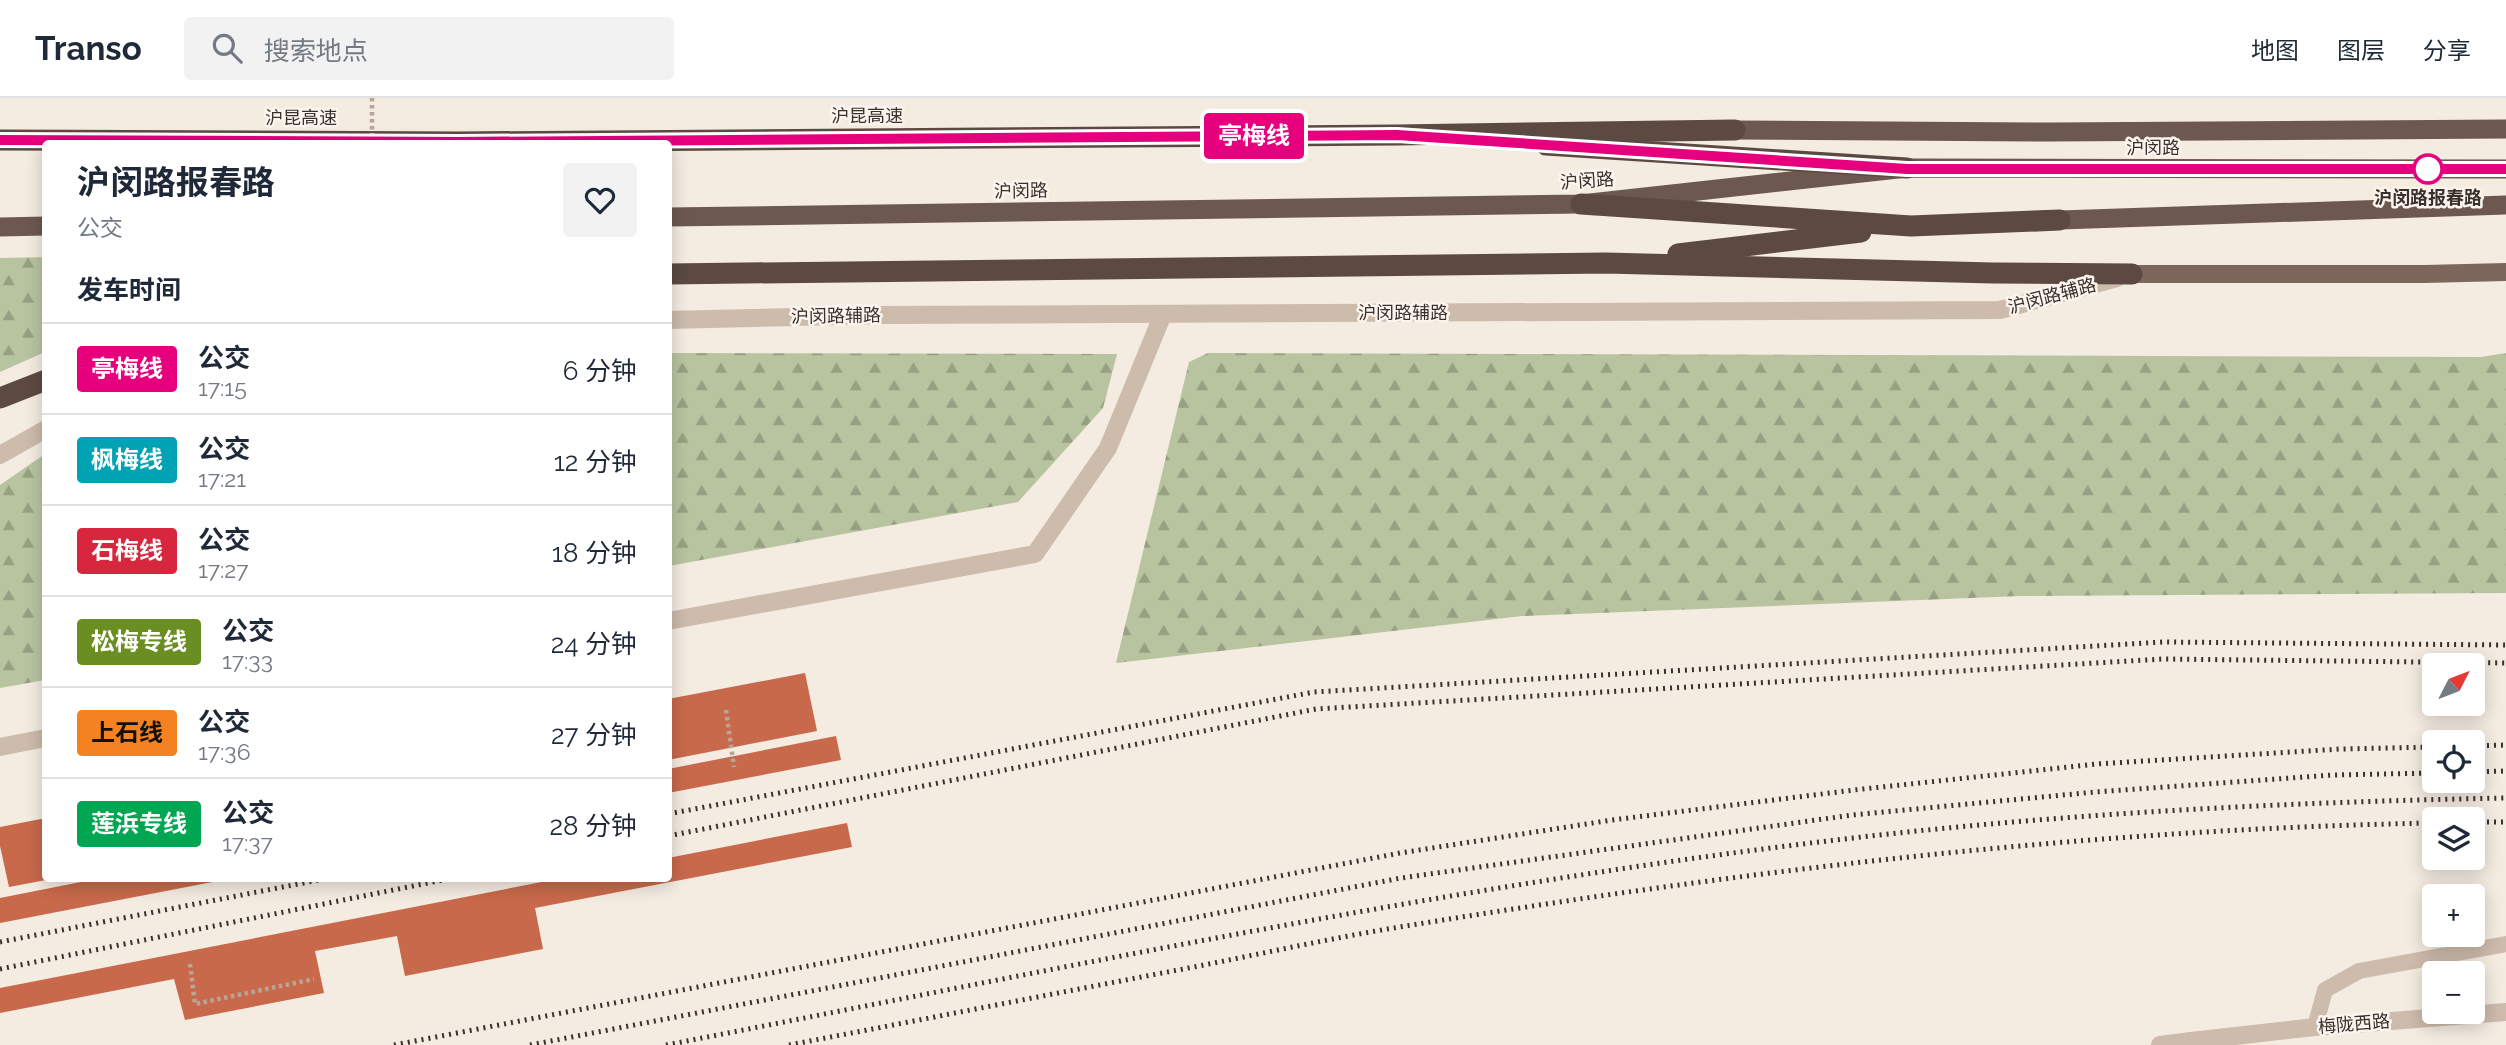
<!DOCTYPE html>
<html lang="zh">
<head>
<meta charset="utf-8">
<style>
  body { margin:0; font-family:Raleway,"Noto Sans SC",sans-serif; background:#f2f2f3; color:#1f2937; height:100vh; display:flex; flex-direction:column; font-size:26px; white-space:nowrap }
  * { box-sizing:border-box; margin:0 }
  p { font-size:23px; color:#747a83 }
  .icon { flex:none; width:38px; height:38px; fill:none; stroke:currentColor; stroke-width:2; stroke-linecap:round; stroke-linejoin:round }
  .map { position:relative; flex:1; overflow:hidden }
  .side { position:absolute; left:42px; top:42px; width:630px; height:742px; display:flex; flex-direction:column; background:#fff; border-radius:7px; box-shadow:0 4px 18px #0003 }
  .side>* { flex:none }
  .badge { padding:0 14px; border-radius:5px; font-size:24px; line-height:46px }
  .needle { width:46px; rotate:48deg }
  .controls { position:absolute; left:2422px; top:555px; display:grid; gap:14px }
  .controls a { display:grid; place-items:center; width:63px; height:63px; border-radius:7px; background:#fff; box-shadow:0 4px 18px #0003; font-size:35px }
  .map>.badge { position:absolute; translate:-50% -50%; box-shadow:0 0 0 4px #fff }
  h2 { padding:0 35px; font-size:26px; line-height:63px }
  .round { display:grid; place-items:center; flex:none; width:74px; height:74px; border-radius:7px; background:#f2f2f3 }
  .summary { display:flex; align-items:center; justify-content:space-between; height:119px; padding:0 35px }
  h1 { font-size:33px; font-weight:700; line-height:52px }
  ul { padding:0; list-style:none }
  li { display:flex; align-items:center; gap:21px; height:91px; padding:0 35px; border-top:2px solid #e0e1e3 }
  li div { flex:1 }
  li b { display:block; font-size:26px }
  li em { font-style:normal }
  li .badge { min-width:77px; font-weight:700; text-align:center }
  header { display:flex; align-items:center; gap:42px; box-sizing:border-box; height:98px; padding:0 35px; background:#fff; border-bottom:2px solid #e0e1e3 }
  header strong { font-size:33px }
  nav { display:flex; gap:38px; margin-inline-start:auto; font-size:24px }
  .search { width:490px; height:63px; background:#f2f2f3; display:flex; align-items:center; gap:18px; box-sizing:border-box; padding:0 24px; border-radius:7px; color:#747a83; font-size:26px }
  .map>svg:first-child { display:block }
  .forest { fill:url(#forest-firs) }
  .building { fill:#c8694b }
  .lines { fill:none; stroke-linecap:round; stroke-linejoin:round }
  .path { stroke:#b9a596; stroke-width:4.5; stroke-dasharray:3.5 3.5; stroke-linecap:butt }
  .service { stroke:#cdbbac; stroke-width:16 }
  .minor { stroke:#cdbbac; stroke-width:18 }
  .tertiary { stroke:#cdbbac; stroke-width:18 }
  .primary { stroke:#7d675c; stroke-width:18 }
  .trunk { stroke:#6c584f; stroke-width:19 }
  .motorway { stroke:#5c4a42; stroke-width:21 }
  .rail { stroke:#3b302b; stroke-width:5; stroke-dasharray:2 5; stroke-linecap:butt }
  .path-bridge { stroke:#b9a596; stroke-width:4.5; stroke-dasharray:3.5 3.5; stroke-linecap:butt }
  .line-casing { stroke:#fff; stroke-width:16 }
  .line { stroke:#e6007e; stroke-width:10 }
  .stop-dot { fill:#fff; stroke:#e6007e; stroke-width:3.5 }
  .labels { text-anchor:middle; stroke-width:5; stroke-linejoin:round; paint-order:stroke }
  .street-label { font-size:18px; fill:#3b302b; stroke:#fbf5ee }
  .stop-label { font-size:18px; font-weight:bold; fill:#3b302b; stroke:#fbf5ee }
</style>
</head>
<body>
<header>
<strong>Transo</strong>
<div class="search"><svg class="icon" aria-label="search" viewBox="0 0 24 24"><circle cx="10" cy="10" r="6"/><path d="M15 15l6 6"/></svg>搜索地点</div>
<nav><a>地图</a><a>图层</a><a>分享</a></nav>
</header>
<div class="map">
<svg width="2506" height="947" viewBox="0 0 2506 947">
  <defs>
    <pattern id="forest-firs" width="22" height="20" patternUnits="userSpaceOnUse" patternTransform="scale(1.75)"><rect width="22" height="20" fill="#b8c4a0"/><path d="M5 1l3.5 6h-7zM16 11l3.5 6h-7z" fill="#97a083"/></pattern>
  </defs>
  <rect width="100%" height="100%" fill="#f4ebe1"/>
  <g class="forest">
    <path d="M46 159 45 254 0 274V160Z"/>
    <path d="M669 255 1117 256 1103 310 1018 404 669 468Z"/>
    <path d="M1208 255 2481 259 2506 255V495L2020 498 1522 518 1116 565 1189 264Z"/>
    <path d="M45 356V582L0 590V387Z"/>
  </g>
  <g class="building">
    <path d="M805 575 817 633 668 662V601Z"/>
    <path d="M836 638 841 662 668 695V671Z"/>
    <path d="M46 720V782L9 789 0 748V729Z"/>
    <path d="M847 725 852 749 535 810 543 851 405 878 397 838 315 853 324 895 185 922 174 881 0 915V890L562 780H668V760Z"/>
    <path d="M101 780H223V782L0 825V800Z"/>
  </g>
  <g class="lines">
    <g class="path">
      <path d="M726 612 734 669"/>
      <path d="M190 866 195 906 314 881"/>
    </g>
    <path class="service" d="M2315 929 2325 892 2359 873 2506 846"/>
    <g class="minor">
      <path d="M668 222 883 217 2000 212 2117 180"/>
      <path d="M0 357 46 331"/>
      <path d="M668 523 1035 456 1108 350 1163 216"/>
      <path d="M0 649 46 640"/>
      <path d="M2191 943 2315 929 2506 914"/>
    </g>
    <path class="tertiary" d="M2160 947 2191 943 2193 947"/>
    <path class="primary" d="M2132 176H2424L2506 174"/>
    <g class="trunk">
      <path d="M1735 32 2051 34 2506 31"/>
      <path d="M668 119 1581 106 1907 70 2506 71"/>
      <path d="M2060 122 2506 107"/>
      <path d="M0 129 46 128"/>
    </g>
    <g class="motorway">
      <path d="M0 42 458 44 1397 37 1735 32"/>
      <path d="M1546 47 1907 70"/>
      <path d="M1581 106 1911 128 2060 122"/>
      <path d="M1678 156 1861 134"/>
      <path d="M668 176 1606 165 1993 175 2132 176"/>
      <path d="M0 300 46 282"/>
    </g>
    <g class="rail">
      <path d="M2473 648 2506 647"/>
      <path d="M2473 674 2506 673"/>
      <path d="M668 716 1314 594 2163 544 2506 547"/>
      <path d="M2473 724H2506"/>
      <path d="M668 738 1316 611 2163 561 2506 565"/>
      <path d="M0 844 329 780"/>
      <path d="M0 871 453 780"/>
      <path d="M394 947 1400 755 1612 722 1854 692 2096 666 2340 651 2434 649"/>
      <path d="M530 947 1401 780 1852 717 2095 694 2333 677 2434 675"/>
      <path d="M666 947C1060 871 1454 786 1853 740 2070 715 2288 704 2506 700"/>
      <path d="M789 947C925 921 1062 894 1199 868 1270 854 1341 838 1412 827 1750 772 2092 731 2434 725"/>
    </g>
    <path class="path-bridge" d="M372 0V46"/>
  </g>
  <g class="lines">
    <g class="line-casing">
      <path id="line" d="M0 42 458 44 1397 37 1907 71H2506"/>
    </g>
    <use href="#line" class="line"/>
  </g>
  <circle class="stop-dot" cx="2428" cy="71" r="14"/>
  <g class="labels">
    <g class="street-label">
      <text x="867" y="24">沪昆高速</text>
      <text x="301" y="26">沪昆高速</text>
      <text x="2153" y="56">沪闵路</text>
      <text transform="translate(1587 83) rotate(-4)" y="6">沪闵路</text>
      <text transform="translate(1021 93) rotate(-1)" y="6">沪闵路</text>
      <text transform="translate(2052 198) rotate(-15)" y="6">沪闵路辅路</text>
      <text x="1403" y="221">沪闵路辅路</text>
      <text transform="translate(836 218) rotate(-1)" y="6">沪闵路辅路</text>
      <text transform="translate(2354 926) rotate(-5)" y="6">梅陇西路</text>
    </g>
    <g class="stop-label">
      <text x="2428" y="106">沪闵路报春路</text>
    </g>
  </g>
</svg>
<div class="controls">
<a><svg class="needle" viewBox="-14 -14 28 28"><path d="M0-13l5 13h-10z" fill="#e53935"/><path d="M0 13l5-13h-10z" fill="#747a83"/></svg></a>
<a><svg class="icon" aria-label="locate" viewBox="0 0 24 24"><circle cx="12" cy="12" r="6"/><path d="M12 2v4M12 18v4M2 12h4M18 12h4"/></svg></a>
<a><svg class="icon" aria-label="layers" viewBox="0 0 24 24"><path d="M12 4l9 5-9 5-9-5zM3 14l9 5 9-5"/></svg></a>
<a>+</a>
<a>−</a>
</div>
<b class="badge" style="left:1254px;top:38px;background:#e6007e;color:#fff">亭梅线</b>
<section class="side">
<div class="summary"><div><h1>沪闵路报春路</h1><p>公交</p></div><a class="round"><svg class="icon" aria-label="heart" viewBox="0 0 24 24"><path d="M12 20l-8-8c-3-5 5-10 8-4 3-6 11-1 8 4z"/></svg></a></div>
<h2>发车时间</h2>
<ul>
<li><span class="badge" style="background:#e6007e;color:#fff">亭梅线</span><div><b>公交</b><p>17:15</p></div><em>6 分钟</em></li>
<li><span class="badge" style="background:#00a3b4;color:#fff">枫梅线</span><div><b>公交</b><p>17:21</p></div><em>12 分钟</em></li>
<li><span class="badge" style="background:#d7263d;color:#fff">石梅线</span><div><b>公交</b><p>17:27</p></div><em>18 分钟</em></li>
<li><span class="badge" style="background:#6b8e23;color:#fff">松梅专线</span><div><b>公交</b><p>17:33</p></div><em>24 分钟</em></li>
<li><span class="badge" style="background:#f58220;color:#111">上石线</span><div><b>公交</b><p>17:36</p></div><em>27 分钟</em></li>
<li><span class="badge" style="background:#00a651;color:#fff">莲浜专线</span><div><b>公交</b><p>17:37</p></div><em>28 分钟</em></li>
</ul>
</section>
</div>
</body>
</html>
